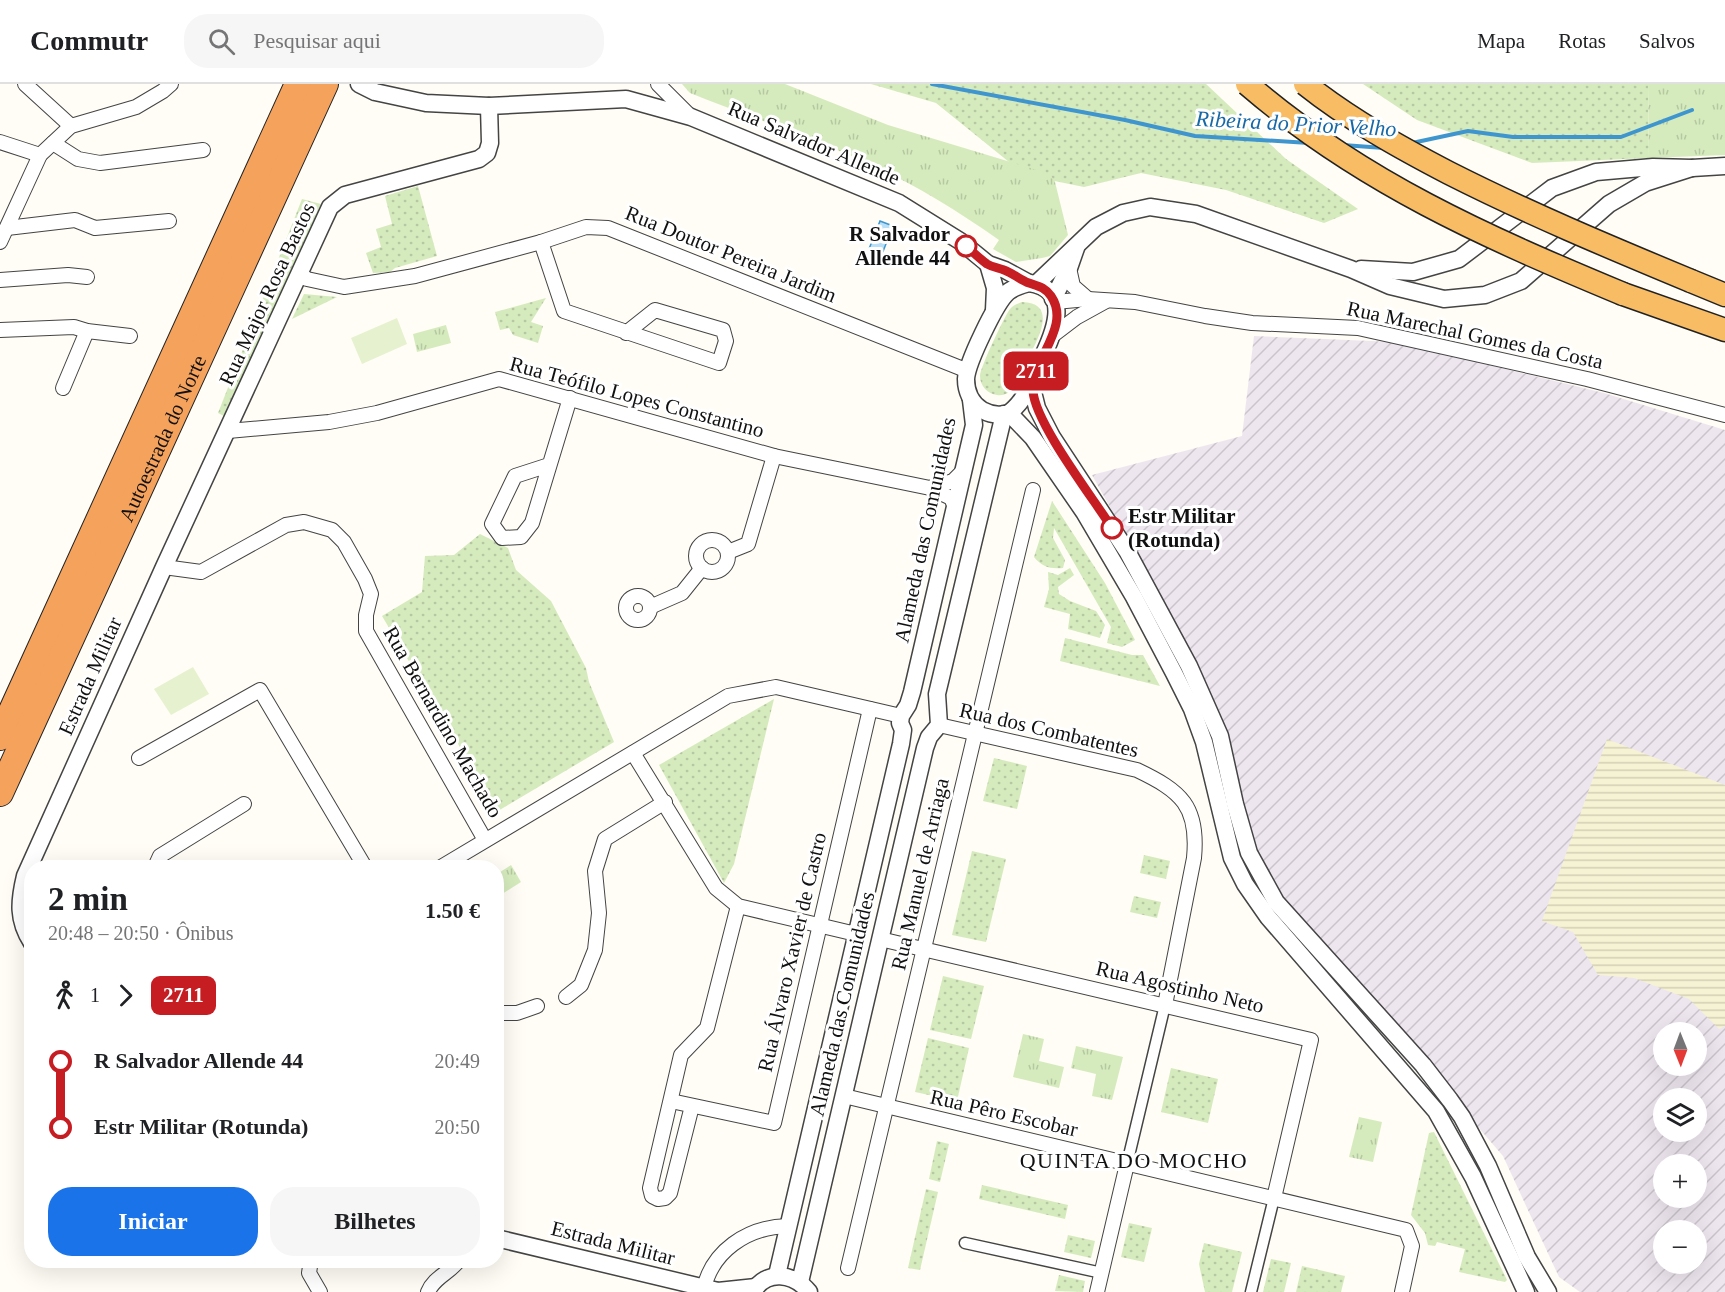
<!DOCTYPE html>
<html lang="pt">
<head>
<meta charset="utf-8">
<style>
  body { margin:0; font-family:Georgia,serif; background:#f6f6f6; color:#202124; height:100vh; display:flex; flex-direction:column; font-size:22px; white-space:nowrap }
  * { box-sizing:border-box; margin:0 }
  p { font-size:20px; color:#757577 }
  .icon { flex:none; width:33px; height:33px; fill:none; stroke:currentColor; stroke-width:2; stroke-linecap:round; stroke-linejoin:round }
  .map { position:relative; flex:1; overflow:hidden }
  .drawer { position:absolute; left:24px; top:776px; width:480px; height:408px; display:flex; flex-direction:column; background:#fff; border-radius:24px; box-shadow:0 6px 24px #0002 }
  .drawer>* { flex:none }
  .badge { padding:0 12px; border-radius:9px; font-size:21px; line-height:39px }
  .needle { width:39px; rotate:179deg }
  .controls { position:absolute; left:1653px; top:938px; display:grid; gap:12px }
  .controls a { display:grid; place-items:center; width:54px; height:54px; border-radius:50%; background:#fff; box-shadow:0 6px 24px #0002; font-size:30px }
  .map>.badge { position:absolute; translate:-50% -50%; box-shadow:0 0 0 3px #fff }
  .legs { display:flex; align-items:center; gap:9px; height:66px; padding:0 24px; font-size:20px }
  .legs p { margin-inline-start:auto }
  .head { display:flex; align-items:center; justify-content:space-between; height:102px; padding:0 24px }
  h1 { font-size:33px; font-weight:700; line-height:45px }
  .primary-button { display:flex; gap:12px; margin-top:auto; padding:12px 24px }
  .primary-button a { flex:1; height:69px; border-radius:24px; background:#1a73e8; color:#fff; font-size:24px; font-weight:700; line-height:69px; text-align:center }
  .primary-button a+a { background:#f6f6f6; color:#202124 }
  ul { padding:0 24px; list-style:none }
  li { display:flex; align-items:center; gap:21px; height:66px; font-size:22px }
  li i { display:grid; place-items:center; width:9px; height:100%; margin:0 8px; background:currentColor }
  li i::after { content:''; width:15px; height:15px; margin:-8px; border:4px solid; border-radius:50%; background:#fff }
  li p { margin-inline-start:auto }
  li:first-child i { background:linear-gradient(#0000 50%,currentColor 0) }
  li:last-child i { background:linear-gradient(currentColor 50%,#0000 0) }
  header { display:flex; align-items:center; gap:36px; box-sizing:border-box; height:84px; padding:0 30px; background:#fff; border-bottom:2px solid #e0e0e0 }
  header strong { font-size:28px }
  nav { display:flex; gap:33px; margin-inline-start:auto; font-size:21px }
  .search { width:420px; height:54px; background:#f6f6f6; display:flex; align-items:center; gap:15px; box-sizing:border-box; padding:0 21px; border-radius:24px; color:#757577; font-size:22px }
  .map>svg:first-child { display:block }
  .industrial { fill:url(#industrial-furrows); fill-rule:evenodd }
  .farmland { fill:url(#farmland-rules) }
  .grass { fill:url(#grass-dots) }
  .park { fill:url(#park-tufts) }
  .pitch { fill:#e6f2cf }
  .water { fill:#b9e0f7; stroke:#3f96cf; stroke-width:1.5 }
  .lines { fill:none; stroke-linecap:round; stroke-linejoin:round }
  .stream { stroke:#3f96cf; stroke-width:4 }
  .pedestrian-casing { stroke:#444; stroke-width:13 }
  .minor-casing { stroke:#444; stroke-width:16 }
  .tertiary-casing { stroke:#444; stroke-width:19 }
  .trunk-casing { stroke:#222; stroke-width:25 }
  .motorway-casing { stroke:#222; stroke-width:28 }
  .pedestrian { stroke:#fff; stroke-width:10 }
  .minor { stroke:#fff; stroke-width:14 }
  .tertiary { stroke:#fff; stroke-width:16 }
  .trunk { stroke:#f7bc64; stroke-width:22 }
  .motorway { stroke:#f5a25d; stroke-width:26 }
  .trunk-bridge-casing { stroke:#222; stroke-width:25; stroke-linecap:butt }
  .trunk-bridge { stroke:#f7bc64; stroke-width:22 }
  .line-1-casing { stroke:#fff; stroke-width:14 }
  .line-1 { stroke:#c61d23; stroke-width:9 }
  .stop-1-dot { fill:#fff; stroke:#c61d23; stroke-width:3 }
  .labels { text-anchor:middle; stroke-width:6; stroke-linejoin:round; paint-order:stroke }
  .street-label { font-size:21px; fill:#111; stroke:#fff }
  .stop-label { font-size:21px; font-weight:bold; fill:#111; stroke:#fff; text-anchor:end }
  .water-label { font-size:22px; font-style:italic; fill:#1768a6; stroke:#fff }
  .neighbourhood-label { font-size:22px; letter-spacing:1.5px; fill:#111; stroke:#fff }
</style>
</head>
<body>
<header>
<strong>Commutr</strong>
<div class="search"><svg class="icon" aria-label="search" viewBox="0 0 24 24"><circle cx="10" cy="10" r="6"/><path d="M15 15l6 6"/></svg>Pesquisar aqui</div>
<nav><a>Mapa</a><a>Rotas</a><a>Salvos</a></nav>
</header>
<div class="map">
<svg width="1725" height="1208" viewBox="0 0 1725 1208">
  <defs>
    <pattern id="industrial-furrows" width="10" height="10" patternUnits="userSpaceOnUse" patternTransform="scale(1.5)"><rect width="10" height="10" fill="#eee6ef"/><path d="M-1 1l2-2M0 10L10 0M9 11l2-2" fill="none" stroke="#cbc4cc"/></pattern>
    <pattern id="farmland-rules" width="6" height="5" patternUnits="userSpaceOnUse" patternTransform="scale(1.5)"><rect width="6" height="5" fill="#f6f3d4"/><path d="M0 2.5h6" fill="none" stroke="#d2cfb5"/></pattern>
    <pattern id="grass-dots" width="8" height="8" patternUnits="userSpaceOnUse" patternTransform="scale(1.5)"><rect width="8" height="8" fill="#d5ebbd"/><path d="M2 2h.1M6 6h.1" fill="none" stroke="#b6c8a1" stroke-width="1.8" stroke-linecap="round"/></pattern>
    <pattern id="park-tufts" width="24" height="20" patternUnits="userSpaceOnUse" patternTransform="scale(1.5)"><rect width="24" height="20" fill="#d5ebbd"/><path d="M3 7l-1-3M5 7V3M7 7l1-3M15 17l-1-3M17 17v-4M19 17l1-3" fill="none" stroke="#b6c8a1"/></pattern>
  </defs>
  <rect width="100%" height="100%" fill="#fffdf5"/>
  <path class="industrial" d="M1254 252 1396 258 1604 309 1725 346V1208H1580L1559 1193 1503 1072 1289 824 1251 761 1233 669 1171 532 1092 391 1242 352ZM1664 948H1696V981H1664ZM1664 1014H1696V1047H1664ZM1664 1080H1696V1113H1664ZM1664 1146H1696V1179H1664Z"/>
  <path class="farmland" d="M1607 655 1725 701V942L1719 945 1689 915 1634 894 1598 891 1573 848 1542 837Z"/>
  <g class="grass">
    <path d="M871 0H1206L1286 75 1358 125 1324 139 1226 106 1141 89 1084 103 1025 91 936 19Z"/>
    <path d="M1363 0H1648L1649 74 1532 79 1417 36Z"/>
    <path d="M418 102 437 172 395 184 390 188 373 189 366 169 381 163 376 145 392 140 385 112Z"/>
    <path d="M302 115 321 120 224 332 218 329Z"/>
    <path d="M304 210 337 213 292 235Z"/>
    <path d="M546 214 531 238 543 242 538 259 513 251 509 244 500 246 495 228Z"/>
    <path d="M1022 218C1060 219 1036 258 1028 275 1024 284 1020 297 1014 304 1009 309 1004 312 997 311 988 310 980 302 980 292 980 284 1005 231 1010 225 1014 221 1017 220 1022 218Z"/>
    <path d="M1052 417 1105 499 1135 556 1122 563 1107 559 1111 543 1054 444 1053 454 1065 476 1063 484C1050 485 1042 483 1034 473Z"/>
    <path d="M480 450 508 464 516 486 551 517 586 584 589 598 614 658 498 727 382 532 422 508 425 472 454 471Z"/>
    <path d="M1070 484 1074 491 1058 503 1059 510 1070 517 1096 527 1105 541 1100 554 1068 545 1070 530 1044 523 1049 505 1048 488 1058 491Z"/>
    <path d="M1065 554 1132 571H1143L1160 602 1060 577Z"/>
    <path d="M774 615 734 780 724 799 659 681Z"/>
    <path d="M994 674 1027 682 1017 725 983 717Z"/>
    <path d="M972 767 1006 775 986 858 952 851Z"/>
    <path d="M1144 771 1170 777 1166 795 1140 789Z"/>
    <path d="M1134 812 1161 818 1157 834 1130 828Z"/>
    <path d="M943 892 984 902 971 955 930 946Z"/>
    <path d="M928 954 969 964 957 1017 915 1008Z"/>
    <path d="M1171 984 1218 995 1208 1039 1161 1028Z"/>
    <path d="M1434 1048 1507 1196 1505 1198 1459 1188 1465 1165 1437 1158 1435 1162 1428 1161 1425 1149 1411 1131 1429 1049Z"/>
    <path d="M937 1057 949 1060 940 1098 929 1095Z"/>
    <path d="M982 1101 1068 1121 1065 1135 979 1115Z"/>
    <path d="M926 1105 938 1108 920 1186 908 1184Z"/>
    <path d="M1129 1139 1152 1144 1144 1178 1121 1173Z"/>
    <path d="M1068 1151 1095 1157 1091 1174 1064 1168Z"/>
    <path d="M1204 1159 1242 1168 1232 1208H1205L1199 1180Z"/>
    <path d="M1271 1175 1291 1179 1284 1208H1263Z"/>
    <path d="M1302 1182 1345 1192 1341 1208H1296Z"/>
    <path d="M1059 1191 1085 1197 1083 1208 1055 1207Z"/>
  </g>
  <g class="park">
    <path d="M682 0H785L888 41 1050 90 1055 98 1068 151 1050 172 1042 174 1016 178 993 165 999 156C959 128 918 102 873 82 814 54 750 33 690 9Z"/>
    <path d="M1648 0H1725V71L1649 74Z"/>
    <path d="M446 241 451 259 417 268 413 250Z"/>
    <path d="M511 781 521 798 497 813V790Z"/>
    <path d="M1023 950 1044 955 1039 977 1064 983 1059 1004 1013 993Z"/>
    <path d="M1076 962 1123 973 1112 1016 1092 1012 1096 990 1071 984Z"/>
    <path d="M1359 1033 1382 1038 1373 1078 1349 1073Z"/>
  </g>
  <g class="pitch">
    <path d="M397 234 407 260 362 280 351 254Z"/>
    <path d="M193 583 209 610 171 631 154 605Z"/>
  </g>
  <path class="water" d="M880 137 893 142 882 170 869 165Z"/>
  <g class="lines">
    <g class="stream">
      <path d="M932 0 1125 36 1195 52 1309 59"/>
      <path d="M1412 59 1468 47 1513 53H1621L1692 26"/>
      <path d="M1343 61 1384 64"/>
    </g>
    <g class="pedestrian-casing">
      <g id="pedestrian">
        <path d="M1127 1080 1165 921"/>
        <path d="M965 1159 1102 1189"/>
        <path d="M1251 1208 1274 1114"/>
      </g>
    </g>
    <g class="minor-casing">
      <g id="minor">
        <path d="M25 0 71 42"/>
        <path d="M658 0 691 33"/>
        <path d="M0 58 40 71"/>
        <path d="M53 59 78 75 100 79 203 66"/>
        <path d="M7 144 75 136 95 144 169 137"/>
        <path d="M0 158 40 71 71 42 136 23 163 7 171 0"/>
        <path d="M541 158 564 227 719 279 726 257 723 246 655 226 626 249"/>
        <path d="M1069 184 1073 202 1088 215"/>
        <path d="M300 190 307 195 344 203 415 192 541 158 586 143 608 144 968 287"/>
        <path d="M0 196 68 191 87 193"/>
        <path d="M1055 218 1088 215 1135 218 1205 232 1252 239 1358 244 1587 295 1725 331"/>
        <path d="M0 246 74 243 87 247 130 252"/>
        <path d="M1052 252 1077 233 1106 217"/>
        <path d="M63 304 87 247"/>
        <path d="M228 347 329 338 377 329 499 295 774 372 930 404 951 414 955 423"/>
        <path d="M549 381 515 392 492 440 502 454 521 453 532 439 570 314"/>
        <path d="M930 404 953 397 963 387"/>
        <circle cx="712" cy="472" r="16"/>
        <path d="M728 468 748 460 774 372"/>
        <path d="M164 483 201 488 286 441 304 438 332 446 344 458 365 495 371 510 366 531V547L485 756"/>
        <circle cx="638" cy="524" r="12"/>
        <path d="M650 523 682 509 702 484"/>
        <path d="M939 641 1137 686C1181 707 1199 722 1194 774L1165 921"/>
        <path d="M633 669 716 804 738 822 856 850"/>
        <path d="M139 674 260 606 365 783"/>
        <path d="M155 783 160 772 244 720"/>
        <path d="M441 783 728 612 776 603 901 632"/>
        <path d="M880 855 1311 956 1274 1114"/>
        <path d="M566 913 581 901 595 866 599 829 595 787 605 755 665 718"/>
        <path d="M496 929H517L537 922"/>
        <path d="M844 1012 1406 1146 1412 1162 1402 1208"/>
        <path d="M671 1017 774 1039 870 625"/>
        <path d="M692 1022 670 1109 665 1114 658 1115 652 1112 650 1104 681 971 707 944 738 822"/>
        <path d="M311 1176 309 1189 320 1208"/>
        <path d="M848 1184 1033 406"/>
        <path d="M428 1208C434 1193 450 1189 459 1176"/>
        <path d="M703 1208C711 1167 747 1143 788 1142"/>
        <path d="M1097 1208 1127 1080"/>
      </g>
    </g>
    <g class="tertiary-casing">
      <g id="tertiary">
        <path d="M359 0 375 8 426 19 489 22 626 15 691 33 899 119 960 157 988 180 1005 186 1029 199"/>
        <path d="M988 180 995 204 994 226"/>
        <path d="M1361 185 1413 188 1459 175 1552 104 1596 88 1653 83 1692 84 1725 82"/>
        <path d="M1029 199C1075 205 1052 254 1040 278 1032 297 1026 316 1009 329 1000 332 991 331 982 326 971 319 966 307 966 295 967 279 996 218 1008 208 1014 203 1022 201 1029 199Z"/>
        <path d="M1036 200 1096 143 1123 129 1150 123 1196 130 1351 185 1390 202 1444 215 1485 211 1521 197 1609 120 1645 99 1692 84"/>
        <path d="M1053 215 1069 184 1076 164"/>
        <path d="M1033 295V308L1037 324 1052 353 1127 467 1189 582 1220 652 1235 720 1249 769 1276 818 1423 981 1450 1016 1462 1033 1488 1082 1527 1173 1548 1208"/>
        <path d="M1009 329 1033 354 1084 428 1134 513 1174 589 1192 625 1204 658 1232 774 1245 800 1268 833 1436 1027 1473 1093 1526 1208"/>
        <path d="M32 859C17 836 19 817 25 792L164 483 330 123 345 111 479 75 487 69 490 59 489 22"/>
        <path d="M496 1154 718 1207 756 1203"/>
        <path d="M777 1191 901 660 903 646 900 639 901 632 908 621 912 608 974 341 971 316"/>
        <path d="M800 1198 925 664 929 653 939 641 937 610 1004 330"/>
        <path d="M753 1208C766 1185 794 1189 809 1208"/>
      </g>
    </g>
    <g class="trunk-casing">
      <g id="trunk">
        <path d="M1691 197 1725 211"/>
        <path d="M1623 210 1725 246"/>
      </g>
    </g>
    <g class="motorway-casing">
      <g id="motorway">
        <path d="M0 653 298 0"/>
        <path id="s1" d="M0 709 325 0"/>
      </g>
    </g>
    <use href="#pedestrian" class="pedestrian"/>
    <use href="#minor" class="minor"/>
    <use href="#tertiary" class="tertiary"/>
    <use href="#trunk" class="trunk"/>
    <use href="#motorway" class="motorway"/>
    <g class="trunk-bridge-casing">
      <g id="trunk-bridge">
        <path d="M1247 0C1361 98 1486 153 1623 210"/>
        <path d="M1305 0C1349 35 1399 63 1449 89 1528 129 1609 163 1691 197"/>
      </g>
    </g>
    <use href="#trunk-bridge" class="trunk-bridge"/>
  </g>
  <g class="lines">
    <g class="line-1-casing">
      <path id="line-1" d="M966 162C973 168 980 175 987 180 992 183 999 184 1004 186 1013 189 1020 196 1029 199 1038 202 1045 203 1051 212 1072 243 1031 276 1033 307 1035 339 1093 414 1112 444"/>
    </g>
    <use href="#line-1" class="line-1"/>
  </g>
  <g class="stop-1-dot">
    <circle cx="966" cy="162" r="10"/>
    <circle cx="1112" cy="444" r="10"/>
  </g>
  <g class="labels">
    <g class="street-label">
      <text transform="translate(814 59) rotate(23)" y="7">Rua Salvador Allende</text>
      <text transform="translate(731 170) rotate(22)" y="7">Rua Doutor Pereira Jardim</text>
      <text transform="translate(267 210) rotate(-65)" y="7">Rua Major Rosa Bastos</text>
      <text transform="translate(1475 251) rotate(12)" y="7">Rua Marechal Gomes da Costa</text>
      <text transform="translate(637 313) rotate(15)" y="7">Rua Teófilo Lopes Constantino</text>
      <text dy="7" stroke="none"><textPath href="#s1" startOffset="390">Autoestrada do Norte</textPath></text>
      <text transform="translate(925 446) rotate(-78)" y="7">Alameda das Comunidades</text>
      <text transform="translate(90 592) rotate(-66)" y="7">Estrada Militar</text>
      <text transform="translate(443 638) rotate(60)" y="7">Rua Bernardino Machado</text>
      <text transform="translate(1049 646) rotate(13)" y="7">Rua dos Combatentes</text>
      <text transform="translate(920 790) rotate(-77)" y="7">Rua Manuel de Arriaga</text>
      <text transform="translate(792 868) rotate(-77)" y="7">Rua Álvaro Xavier de Castro</text>
      <text transform="translate(1180 903) rotate(13)" y="7">Rua Agostinho Neto</text>
      <text transform="translate(842 920) rotate(-77)" y="7">Alameda das Comunidades</text>
      <text transform="translate(1004 1029) rotate(13)" y="7">Rua Pêro Escobar</text>
      <text transform="translate(613 1159) rotate(14)" y="7">Estrada Militar</text>
    </g>
    <g class="stop-label">
      <text x="950" y="157">R Salvador<tspan x="950" dy="24">Allende 44</tspan></text>
      <text x="1128" y="439" text-anchor="start">Estr Militar<tspan x="1128" dy="24">(Rotunda)</tspan></text>
    </g>
    <g class="water-label">
      <text transform="translate(1296 39) rotate(3)" y="8">Ribeira do Prior Velho</text>
    </g>
    <g class="neighbourhood-label">
      <text x="1134" y="1084">QUINTA DO MOCHO</text>
    </g>
  </g>
</svg>
<div class="controls">
<a><svg class="needle" viewBox="-14 -14 28 28"><path d="M0-13l5 13h-10z" fill="#e53935"/><path d="M0 13l5-13h-10z" fill="#757577"/></svg></a>
<a><svg class="icon" aria-label="layers" viewBox="0 0 24 24"><path d="M12 4l9 5-9 5-9-5zM3 14l9 5 9-5"/></svg></a>
<a>+</a>
<a>−</a>
</div>
<b class="badge" style="left:1036px;top:287px;background:#c61d23;color:#fff">2711</b>
<section class="drawer">
<div class="head"><div><h1>2 min</h1><p>20:48 – 20:50 · Ônibus</p></div><b>1.50 €</b></div>
<div class="legs"><svg class="icon" aria-label="walk" viewBox="0 0 24 24"><circle cx="13" cy="4" r="2"/><path d="M13 8l-2 6 4 7M11 14l-3 7M7 12l3-4h3l4 4"/></svg>1<svg class="icon" aria-label="forward" viewBox="0 0 24 24"><path d="M9 5l7 7-7 7"/></svg><b class="badge" style="background:#c61d23;color:#fff">2711</b></div>
<ul>
<li><i style="color:#c61d23"></i><b>R Salvador Allende 44</b><p>20:49</p></li>
<li><i style="color:#c61d23"></i><b>Estr Militar (Rotunda)</b><p>20:50</p></li>
</ul>
<div class="primary-button"><a>Iniciar</a><a>Bilhetes</a></div>
</section>
</div>
</body>
</html>
